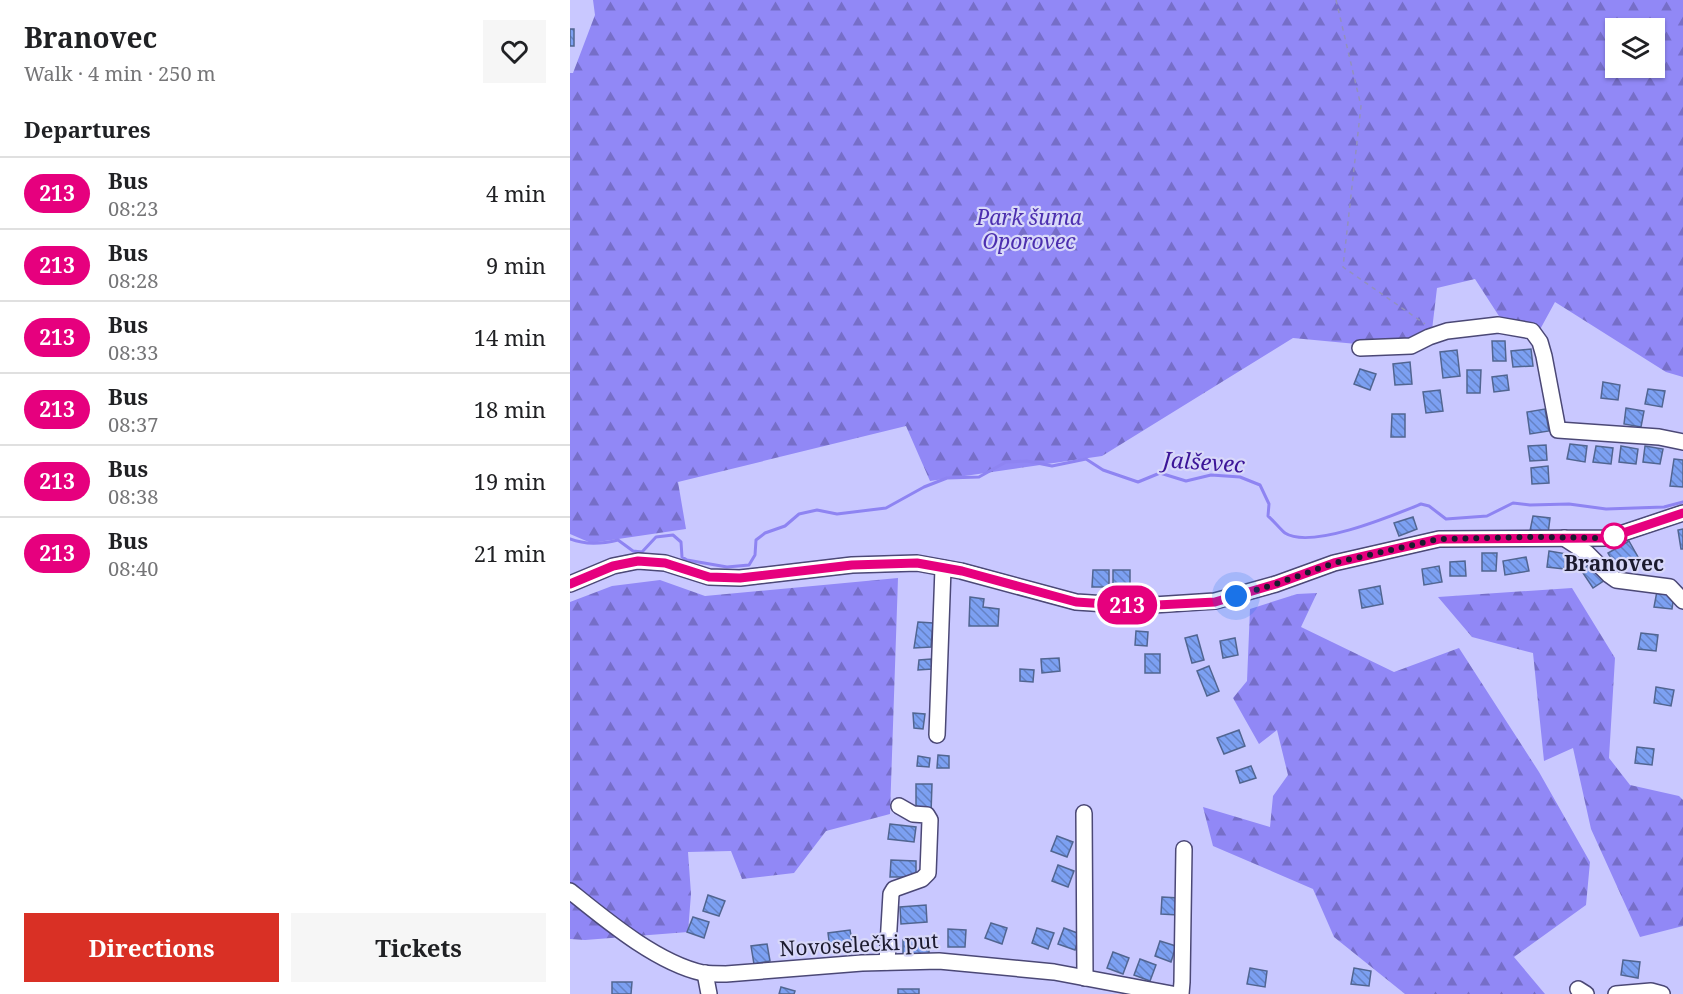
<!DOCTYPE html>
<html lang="en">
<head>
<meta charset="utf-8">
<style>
  body { margin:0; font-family:"Noto Serif",serif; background:#f6f6f6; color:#202124; height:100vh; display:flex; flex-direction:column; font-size:22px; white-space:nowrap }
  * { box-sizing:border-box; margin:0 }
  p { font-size:20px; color:#757577 }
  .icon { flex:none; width:33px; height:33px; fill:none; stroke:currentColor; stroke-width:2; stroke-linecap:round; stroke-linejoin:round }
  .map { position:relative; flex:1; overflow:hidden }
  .side { display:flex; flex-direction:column; background:#fff; width:570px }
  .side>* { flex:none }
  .badge { padding:0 12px; border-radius:20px; font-size:21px; line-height:39px }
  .tools { position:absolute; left:1035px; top:18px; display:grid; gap:12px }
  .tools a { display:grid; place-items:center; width:60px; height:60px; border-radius:0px; background:#fff; box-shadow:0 2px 4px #0004; font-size:30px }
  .you { position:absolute; width:30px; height:30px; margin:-15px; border:4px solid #fff; border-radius:50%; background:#1a73e8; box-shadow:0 0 0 9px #1a73e833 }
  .map>.badge { position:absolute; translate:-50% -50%; box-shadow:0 0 0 3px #fff }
  h2 { padding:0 24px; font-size:22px; line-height:54px }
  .round { display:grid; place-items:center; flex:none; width:63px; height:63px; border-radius:0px; background:#f6f6f6 }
  .overview { display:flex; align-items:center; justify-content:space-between; height:102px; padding:0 24px }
  h1 { font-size:28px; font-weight:700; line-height:45px }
  .cta { display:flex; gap:12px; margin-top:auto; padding:12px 24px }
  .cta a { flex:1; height:69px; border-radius:0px; background:#d93025; color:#fff; font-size:24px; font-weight:700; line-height:69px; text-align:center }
  .cta a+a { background:#f6f6f6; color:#202124 }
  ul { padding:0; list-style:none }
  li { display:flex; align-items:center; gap:18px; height:72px; padding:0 24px; border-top:2px solid #e0e0e0 }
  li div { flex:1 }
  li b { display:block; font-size:22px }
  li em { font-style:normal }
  li .badge { min-width:66px; font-weight:700; text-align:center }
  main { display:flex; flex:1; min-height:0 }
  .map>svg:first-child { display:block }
  .forest { fill:url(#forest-firs); fill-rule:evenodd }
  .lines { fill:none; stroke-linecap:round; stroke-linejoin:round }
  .stream { stroke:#8e84f2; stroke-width:3 }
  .building { fill:url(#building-back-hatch); stroke:#516591; stroke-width:1.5 }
  .minor-casing { stroke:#4b4876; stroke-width:18 }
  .path { stroke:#9291bd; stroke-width:1.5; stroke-dasharray:4.5 4.5; stroke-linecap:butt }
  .minor { stroke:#fff; stroke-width:15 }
  .line-casing { stroke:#fff; stroke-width:14 }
  .line { stroke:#e6007e; stroke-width:9 }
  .walk { stroke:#1b1a2e; stroke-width:6; stroke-dasharray:0 10.8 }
  .stop-dot { fill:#fff; stroke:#e6007e; stroke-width:3 }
  .labels { text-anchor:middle; stroke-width:4.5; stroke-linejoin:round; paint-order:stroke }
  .park-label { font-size:21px; font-style:italic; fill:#4c2faf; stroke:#d8d8f9 }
  .stop-label { font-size:21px; font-weight:bold; fill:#1b1a2e; stroke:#d8d8f9 }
  .street-label { font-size:21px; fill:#1b1a2e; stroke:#d8d8f9 }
  .water-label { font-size:22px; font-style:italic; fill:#3c1598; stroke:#d8d8f9 }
</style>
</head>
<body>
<main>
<section class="side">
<div class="overview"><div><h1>Branovec</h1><p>Walk · 4 min · 250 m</p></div><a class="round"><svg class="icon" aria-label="heart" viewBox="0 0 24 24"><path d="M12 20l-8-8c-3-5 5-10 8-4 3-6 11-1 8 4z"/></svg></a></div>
<h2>Departures</h2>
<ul>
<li><span class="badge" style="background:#e6007e;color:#fff">213</span><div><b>Bus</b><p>08:23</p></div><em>4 min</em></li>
<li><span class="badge" style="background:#e6007e;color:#fff">213</span><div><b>Bus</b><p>08:28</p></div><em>9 min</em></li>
<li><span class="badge" style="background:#e6007e;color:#fff">213</span><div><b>Bus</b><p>08:33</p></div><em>14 min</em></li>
<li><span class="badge" style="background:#e6007e;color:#fff">213</span><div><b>Bus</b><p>08:37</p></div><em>18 min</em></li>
<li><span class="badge" style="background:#e6007e;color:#fff">213</span><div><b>Bus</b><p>08:38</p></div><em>19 min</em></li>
<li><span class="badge" style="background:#e6007e;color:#fff">213</span><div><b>Bus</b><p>08:40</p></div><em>21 min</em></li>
</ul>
<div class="cta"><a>Directions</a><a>Tickets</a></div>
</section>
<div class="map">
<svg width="1113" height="994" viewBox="0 0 1113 994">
  <defs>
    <pattern id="forest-firs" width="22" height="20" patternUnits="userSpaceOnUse" patternTransform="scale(1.5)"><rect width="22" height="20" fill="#9188f6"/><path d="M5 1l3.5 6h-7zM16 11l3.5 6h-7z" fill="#766ec8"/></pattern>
    <pattern id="building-back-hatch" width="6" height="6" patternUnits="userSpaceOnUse" patternTransform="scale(1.5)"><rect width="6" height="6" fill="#7ca0f2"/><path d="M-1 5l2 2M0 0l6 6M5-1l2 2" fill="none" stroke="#6582c4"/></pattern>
  </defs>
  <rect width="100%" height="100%" fill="#c9c8ff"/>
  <g class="forest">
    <path d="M23 0H1113V377L1096 372 985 302 967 335 938 330 905 279 867 288 862 330 829 348 723 338 532 456 360 481 336 426 108 482 116 529 21 543 0 534V73H3L25 15ZM1046 28H1084V68H1046Z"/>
    <path d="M328 578 320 814 256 831 224 873 172 879 161 851 118 852 121 894 118 932 15 940 0 939V602L42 586 90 580 135 596Z"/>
    <path d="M1002 588 1045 658 1039 758 1060 785 1109 796 1113 800V926L1070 937 1021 829 1003 748 974 761 963 653 902 637 868 597Z"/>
    <path d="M747 593 731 627 824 672 889 648 969 772 1020 862 1016 905 944 957 975 994H835L764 937 743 889 643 846 633 807 700 827 703 796 718 775 707 730 689 744 663 698 677 681 680 609 727 594Z"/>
  </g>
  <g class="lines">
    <path class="stream" d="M0 539C15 545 32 544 48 540L63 551 72 552 86 537 103 535 111 542 112 557 117 560 157 567 179 565 185 555 186 540 195 533 215 526 229 514 247 510 267 514 316 508 354 487 377 478 409 477 436 462 457 461 482 466 516 459 533 470 568 482 590 473 616 481 641 475 670 477 690 485 699 504 698 516C704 521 709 528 715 533 741 550 824 515 851 504L859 506 876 519 917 516 943 503 960 505 999 504 1036 509 1094 507 1113 502"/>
  </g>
  <g class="building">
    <rect x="0" y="29" width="4" height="17"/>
    <path d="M922 341H935L936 361H923Z"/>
    <path d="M961 349 963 366 943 367 941 351Z"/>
    <path d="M887 350 890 376 873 378 870 352Z"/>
    <path d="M840 362 842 384 825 385 823 364Z"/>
    <path d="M790 369 806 374 800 390 784 384Z"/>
    <path d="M897 370H911L910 393H897Z"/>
    <path d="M937 375 939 390 924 392 922 377Z"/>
    <path d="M1033 382 1050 385 1048 400 1031 398Z"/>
    <path d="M1078 389 1095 391 1092 407 1075 404Z"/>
    <path d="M870 390 873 411 856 413 853 392Z"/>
    <path d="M1056 408 1074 411 1071 427 1054 424Z"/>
    <path d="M975 409 979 431 960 434 957 412Z"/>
    <path d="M822 414H835V437H821Z"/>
    <path d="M1000 444 1017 446 1015 462 997 459Z"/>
    <path d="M976 445 977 460 960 461 958 446Z"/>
    <path d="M1026 446 1043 448 1041 464 1023 462Z"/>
    <path d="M1051 446 1068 449 1066 464 1049 462Z"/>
    <path d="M1075 446 1093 449 1090 464 1073 462Z"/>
    <path d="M1104 459 1113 460V487L1100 486Z"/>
    <path d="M978 466 979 483 962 484 961 468Z"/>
    <path d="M963 516 980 518 978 534 960 531Z"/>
    <path d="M843 517 847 529 829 536 824 523Z"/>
    <path d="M1113 529V549H1111L1108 530Z"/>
    <path d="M1059 541 1068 557 1047 569 1038 553Z"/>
    <path d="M979 551 997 554 994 569 977 567Z"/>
    <path d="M912 553H927L926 571H912Z"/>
    <path d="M956 557 959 571 935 575 933 561Z"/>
    <path d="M895 561 896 576H880V562Z"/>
    <path d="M1022 563 1035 580 1023 588 1011 570Z"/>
    <path d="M869 566 872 582 854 585 852 569Z"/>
    <path d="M523 570H539V587H522Z"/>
    <path d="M543 570H560V586L543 585Z"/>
    <path d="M810 586 813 604 792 608 789 590Z"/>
    <path d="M1087 591 1104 594 1102 609 1084 607Z"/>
    <path d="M400 597 414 599 413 607 429 609 428 626H399Z"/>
    <path d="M348 622 363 623 361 647 344 648Z"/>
    <path d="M566 631 578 632 577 646 565 645Z"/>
    <path d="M1071 633 1088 635 1086 651 1068 649Z"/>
    <path d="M627 635 634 660 622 663 615 638Z"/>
    <path d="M665 638 668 655 653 658 650 641Z"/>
    <rect x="575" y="654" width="15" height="19"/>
    <path d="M489 658 490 671 472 673 471 659Z"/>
    <path d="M361 659 362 669 348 670 349 660Z"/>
    <path d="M639 666 649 691 637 696 627 671Z"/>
    <path d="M450 669 464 670 463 682 450 681Z"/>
    <path d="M1086 687 1104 690 1101 706 1084 703Z"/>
    <path d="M343 713 355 714 353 729 344 728Z"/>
    <path d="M669 730 675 746 654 754 647 738Z"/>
    <path d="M1067 747 1084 749 1082 765 1065 763Z"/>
    <path d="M368 755 379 756V768H367Z"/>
    <path d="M348 756 360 758 359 767 347 766Z"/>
    <path d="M681 766 686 778 670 783 666 771Z"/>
    <path d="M346 784H362L361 813 346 812Z"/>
    <path d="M320 824 346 827 344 842 318 839Z"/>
    <path d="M487 836 503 842 497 857 481 851Z"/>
    <path d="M321 860 346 861V877H320Z"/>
    <path d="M488 865 504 871 498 887 482 881Z"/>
    <path d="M138 895 155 901 149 916 133 911Z"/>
    <path d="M592 897 609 898 608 915 591 914Z"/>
    <path d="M356 905 357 922 331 924 330 907Z"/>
    <path d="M123 917 139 922 134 938 117 932Z"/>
    <path d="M421 923 437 928 432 944 415 938Z"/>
    <path d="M467 928 484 933 478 949 462 943Z"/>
    <path d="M494 928 510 934 505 950 488 944Z"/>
    <path d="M378 929 396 930 395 947H378Z"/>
    <path d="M280 930 283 946 260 949 258 933Z"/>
    <rect x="333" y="940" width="26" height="15"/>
    <path d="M590 941 606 946 601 962 585 956Z"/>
    <path d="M197 944 200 961 184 964 181 946Z"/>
    <path d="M543 952 559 958 553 974 537 968Z"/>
    <path d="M570 959 586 965 580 981 564 975Z"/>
    <path d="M1053 960 1070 962 1068 978 1051 975Z"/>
    <path d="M680 968 697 971 695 987 677 984Z"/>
    <path d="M784 968 801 971 799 986 781 984Z"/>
    <path d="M42 982H62L61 994H42Z"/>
    <path d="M211 987 225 991 224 994H209Z"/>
    <rect x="328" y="989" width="21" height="5"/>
  </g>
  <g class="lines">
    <g class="minor-casing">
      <g id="minor">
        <path d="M790 348 841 346 859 337 877 331 928 325 962 331 970 342 974 356 988 430 1089 437 1113 442"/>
        <path d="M994 538 1017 553 1039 575 1046 580 1100 587 1113 601"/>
        <path d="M0 584 43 566 68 561 95 563 139 577 170 578 282 565 347 563 391 571 506 602 568 606 645 601 706 584 764 563 869 539 1038 538 1113 513"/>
        <path d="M367 735 373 568"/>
        <path d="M514 813 515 978"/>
        <path d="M0 891C36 920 87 963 133 973 140 974 149 974 156 974L292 963 369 961 484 972 602 994"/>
        <path d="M317 962 321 894 324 889 352 879 358 873 360 820 357 815 343 814 329 806"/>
        <path d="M135 973 139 994"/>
        <path d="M1008 989 1016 994"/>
        <path d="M611 994 612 982 614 849"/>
        <path d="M1046 994 1081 991 1092 994"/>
      </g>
    </g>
    <path class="path" d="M766 0 791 106 773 267 855 324"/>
    <use href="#minor" class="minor"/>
  </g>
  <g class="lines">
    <g class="line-casing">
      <path id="line" d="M0 584 43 566 68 561 95 563 139 577 170 578 282 565 347 563 392 571 506 602 568 606 645 602 706 584 764 563 869 539 1038 538 1113 513"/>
    </g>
    <use href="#line" class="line"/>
    <path class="walk" d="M666 596 706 584 764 563 869 539 966 537 1027 538 1044 536"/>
  </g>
  <circle class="stop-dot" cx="1044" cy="536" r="12"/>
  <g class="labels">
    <g class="park-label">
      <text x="459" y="225">Park šuma<tspan x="459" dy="24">Oporovec</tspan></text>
    </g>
    <g class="stop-label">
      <text x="1044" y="571">Branovec</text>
    </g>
    <g class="street-label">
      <text transform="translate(289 945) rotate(-3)" y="7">Novoselečki put</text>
    </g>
    <g class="water-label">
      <text transform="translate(634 462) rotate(4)" y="8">Jalševec</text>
    </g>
  </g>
</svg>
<div class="tools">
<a><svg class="icon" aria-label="layers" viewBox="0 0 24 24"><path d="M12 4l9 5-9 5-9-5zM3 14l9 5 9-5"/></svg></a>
</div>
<div class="you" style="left:666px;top:596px"></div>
<b class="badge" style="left:557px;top:605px;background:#e6007e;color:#fff">213</b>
</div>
</main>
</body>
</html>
